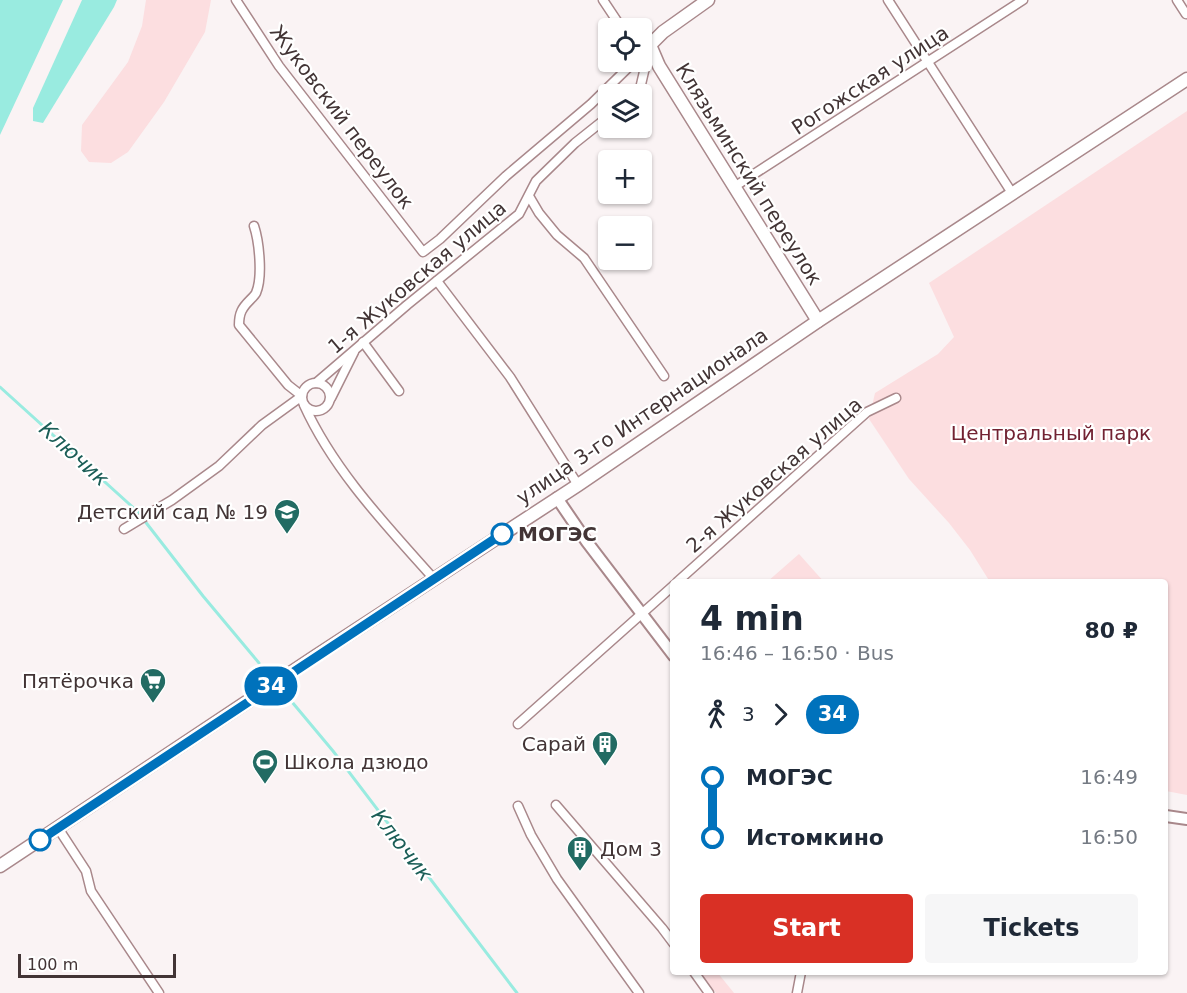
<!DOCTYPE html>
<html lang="en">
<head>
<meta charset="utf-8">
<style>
  body { margin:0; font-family:"DejaVu Sans",sans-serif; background:#f6f6f7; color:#1f2937; height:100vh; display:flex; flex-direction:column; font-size:22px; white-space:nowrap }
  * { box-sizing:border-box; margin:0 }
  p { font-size:20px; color:#747a83 }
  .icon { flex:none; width:33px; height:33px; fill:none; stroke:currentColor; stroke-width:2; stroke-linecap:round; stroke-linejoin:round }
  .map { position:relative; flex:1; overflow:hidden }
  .side { position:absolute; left:670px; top:579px; width:498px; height:396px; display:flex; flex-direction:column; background:#fff; border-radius:6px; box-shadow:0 2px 4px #0004 }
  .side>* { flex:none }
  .badge { padding:0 12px; border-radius:20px; font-size:21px; line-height:39px }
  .fabs { position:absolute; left:598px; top:18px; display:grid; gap:12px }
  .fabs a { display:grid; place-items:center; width:54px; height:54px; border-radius:6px; background:#fff; box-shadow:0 2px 4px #0004; font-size:30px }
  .scale { position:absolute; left:18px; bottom:15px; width:158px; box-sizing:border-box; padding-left:6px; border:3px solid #423435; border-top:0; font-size:16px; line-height:21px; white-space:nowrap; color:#423435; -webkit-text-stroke:4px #fff; paint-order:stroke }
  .map>.badge { position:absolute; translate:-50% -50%; box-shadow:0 0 0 3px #fff }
  .legs { display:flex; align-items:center; gap:9px; height:66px; padding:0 30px; font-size:20px }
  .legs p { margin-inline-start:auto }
  .overview { display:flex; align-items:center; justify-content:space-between; height:102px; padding:0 30px }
  h1 { font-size:33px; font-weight:600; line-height:45px }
  .cta { display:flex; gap:12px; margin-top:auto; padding:12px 30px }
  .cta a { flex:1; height:69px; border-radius:6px; background:#d93025; color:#fff; font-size:24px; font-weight:600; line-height:69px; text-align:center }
  .cta a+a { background:#f6f6f7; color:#1f2937 }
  ul { padding:0 30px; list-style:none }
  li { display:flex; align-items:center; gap:21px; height:60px; font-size:22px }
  li i { display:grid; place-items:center; width:9px; height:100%; margin:0 8px; background:currentColor }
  li i::after { content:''; width:15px; height:15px; margin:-8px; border:4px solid; border-radius:50%; background:#fff }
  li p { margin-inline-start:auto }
  li:first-child i { background:linear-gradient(#0000 50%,currentColor 0) }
  li:last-child i { background:linear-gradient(currentColor 50%,#0000 0) }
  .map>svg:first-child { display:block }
  .green { fill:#fcdee0 }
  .water { fill:#99ebe0 }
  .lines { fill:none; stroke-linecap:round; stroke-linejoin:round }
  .stream { stroke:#99ebe0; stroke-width:3 }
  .minor-casing { stroke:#a9888b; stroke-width:11 }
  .tertiary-casing { stroke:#a9888b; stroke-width:14 }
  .secondary-casing { stroke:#a9888b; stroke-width:15 }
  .minor { stroke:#fff; stroke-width:8 }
  .tertiary { stroke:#fff; stroke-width:10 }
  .secondary { stroke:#fff; stroke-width:12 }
  .line-1-casing { stroke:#fff; stroke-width:14 }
  .line-1 { stroke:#0072bc; stroke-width:9 }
  .stop-1-dot { fill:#fff; stroke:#0072bc; stroke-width:3 }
  .labels { text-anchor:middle; stroke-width:4.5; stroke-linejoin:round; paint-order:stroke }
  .street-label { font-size:20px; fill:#423435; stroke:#fff }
  .park-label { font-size:20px; fill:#722232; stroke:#fff }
  .poi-label { font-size:20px; fill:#423435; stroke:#fff; text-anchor:end }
  .stop-label { font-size:20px; font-weight:bold; fill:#423435; stroke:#fff; text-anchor:start }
  .water-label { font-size:21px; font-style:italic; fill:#1b5e57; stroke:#fff }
</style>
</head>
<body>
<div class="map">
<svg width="1187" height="993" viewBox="0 0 1187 993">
  <rect width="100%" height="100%" fill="#faf3f4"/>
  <g class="green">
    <path d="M146 0H211L205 32 164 102 128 152 111 163 89 162 81 151 82 125 128 62 142 26Z"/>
    <path d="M1187 111V795L1166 791V582H990L970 550 949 523 909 479 869 419 875 393 938 354 954 337 929 283Z"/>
    <path d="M799 554 824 582H767Z"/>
    <path d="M700 972H717L734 993H716Z"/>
  </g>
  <g class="water">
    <path d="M0 0H63L0 135Z"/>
    <path d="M82 0H117L114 7 43 123 33 121V108Z"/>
  </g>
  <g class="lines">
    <g class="stream">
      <path d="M0 387 137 511 203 596 259 663"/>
      <path d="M287 696 333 751 517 993"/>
    </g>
    <g class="minor-casing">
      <g id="minor">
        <path d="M236 0 279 66 423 252 440 239 506 176 591 104 634 62"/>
        <path d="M603 0 619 24"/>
        <path d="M888 0 1012 193"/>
        <path d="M1177 0 1186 14"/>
        <path d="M637 94 639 93 650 46"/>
        <path d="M734 187 1023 0"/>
        <path d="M529 196 539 213 557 235 584 258 664 376"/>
        <path d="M437 281 510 377 578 485"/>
        <path d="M363 342 399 391"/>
        <circle cx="316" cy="397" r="14"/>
        <path d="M316 383 407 305 519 214 536 181 575 143 609 116"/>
        <path d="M331 398 354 352"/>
        <path d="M304 405C334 471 386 525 434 579"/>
        <path d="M124 529 172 500 219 466 262 425 302 396 288 385 239 325C239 313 242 308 250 300 252 298 255 295 256 293 263 277 259 241 254 226"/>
        <path d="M677 582 867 412 896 398"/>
        <path d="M518 724 674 585"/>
        <path d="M556 805 662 928 674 944"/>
        <path d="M518 806 531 835 557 879 639 993"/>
        <path d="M58 828 86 871 91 891 159 993"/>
        <path d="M694 972 709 993"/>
        <path d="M797 993 801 972"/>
      </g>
    </g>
    <g class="tertiary-casing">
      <g id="tertiary">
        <path d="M557 498 587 542 674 656"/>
        <path d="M1166 816 1187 819"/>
      </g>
    </g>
    <g class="secondary-casing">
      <g id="secondary">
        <path d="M708 0 663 32 650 45 659 66 818 321"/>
        <path d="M0 866 316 656 578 485 818 321 1187 79"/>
      </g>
    </g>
    <use href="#minor" class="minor"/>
    <use href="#tertiary" class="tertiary"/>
    <use href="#secondary" class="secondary"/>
  </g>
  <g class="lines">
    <g class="line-1-casing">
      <path id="line-1" d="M40 840 502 534"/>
    </g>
    <use href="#line-1" class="line-1"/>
  </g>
  <defs>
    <g id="school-pin" transform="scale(1.35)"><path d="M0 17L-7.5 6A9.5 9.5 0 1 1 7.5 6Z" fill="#226b63" stroke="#fff"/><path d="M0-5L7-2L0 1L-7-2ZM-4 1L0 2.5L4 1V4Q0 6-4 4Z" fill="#fff"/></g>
    <g id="supermarket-pin" transform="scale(1.35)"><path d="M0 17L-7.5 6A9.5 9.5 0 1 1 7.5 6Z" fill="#226b63" stroke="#fff"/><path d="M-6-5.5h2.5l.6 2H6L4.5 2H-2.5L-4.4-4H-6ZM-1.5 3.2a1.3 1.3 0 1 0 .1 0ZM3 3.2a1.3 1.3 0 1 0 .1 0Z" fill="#fff"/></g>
    <g id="building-pin" transform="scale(1.35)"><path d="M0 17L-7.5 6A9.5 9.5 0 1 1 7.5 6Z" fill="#226b63" stroke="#fff"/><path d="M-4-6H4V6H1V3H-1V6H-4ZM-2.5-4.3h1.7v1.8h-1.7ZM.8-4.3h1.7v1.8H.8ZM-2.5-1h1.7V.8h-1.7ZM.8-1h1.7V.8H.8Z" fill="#fff"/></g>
    <g id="stadium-pin" transform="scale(1.35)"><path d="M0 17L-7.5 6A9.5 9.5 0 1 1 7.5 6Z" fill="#226b63" stroke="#fff"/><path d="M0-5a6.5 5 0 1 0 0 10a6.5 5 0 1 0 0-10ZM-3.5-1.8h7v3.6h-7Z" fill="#fff"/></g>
  </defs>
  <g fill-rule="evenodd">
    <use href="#school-pin" x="287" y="512"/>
    <use href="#supermarket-pin" x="153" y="681"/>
    <use href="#building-pin" x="605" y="744"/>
    <use href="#stadium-pin" x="265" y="762"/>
    <use href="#building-pin" x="580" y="849"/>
  </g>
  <g class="stop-1-dot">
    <circle cx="502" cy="534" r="10"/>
    <circle cx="40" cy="840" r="10"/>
  </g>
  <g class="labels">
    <g class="street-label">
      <text transform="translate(870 80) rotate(-33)" y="7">Рогожская улица</text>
      <text transform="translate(342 117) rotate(53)" y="7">Жуковский переулок</text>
      <text transform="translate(749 174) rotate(58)" y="7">Клязьминский переулок</text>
      <text transform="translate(417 277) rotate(-40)" y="7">1-я Жуковская улица</text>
      <text transform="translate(642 416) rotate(-34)" y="7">улица 3-го Интернационала</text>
      <text transform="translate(774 475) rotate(-41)" y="7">2-я Жуковская улица</text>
    </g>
    <g class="park-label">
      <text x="1051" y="440">Центральный парк</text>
    </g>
    <g class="poi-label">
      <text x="268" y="519">Детский сад № 19</text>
      <text x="134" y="688">Пятёрочка</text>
      <text x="586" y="751">Сарай</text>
      <text x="284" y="769" text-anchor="start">Школа дзюдо</text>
      <text x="600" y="856" text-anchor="start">Дом 3</text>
    </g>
    <g class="stop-label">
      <text x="518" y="541">МОГЭС</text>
    </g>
    <g class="water-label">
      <text transform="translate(74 454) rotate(42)" y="7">Ключик</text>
      <text transform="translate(402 845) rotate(52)" y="7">Ключик</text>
    </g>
  </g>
</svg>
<div class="fabs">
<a><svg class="icon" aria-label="locate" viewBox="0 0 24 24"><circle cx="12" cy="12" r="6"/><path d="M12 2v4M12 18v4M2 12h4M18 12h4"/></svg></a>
<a><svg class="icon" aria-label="layers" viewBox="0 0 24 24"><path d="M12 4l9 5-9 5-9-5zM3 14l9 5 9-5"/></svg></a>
<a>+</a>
<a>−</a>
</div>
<div class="scale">100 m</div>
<b class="badge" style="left:271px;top:686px;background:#0072bc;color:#fff">34</b>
<section class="side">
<div class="overview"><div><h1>4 min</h1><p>16:46 – 16:50 · Bus</p></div><b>80 ₽</b></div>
<div class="legs"><svg class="icon" aria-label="walk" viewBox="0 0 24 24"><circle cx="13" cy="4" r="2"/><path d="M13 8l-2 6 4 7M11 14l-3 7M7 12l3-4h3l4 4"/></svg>3<svg class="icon" aria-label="forward" viewBox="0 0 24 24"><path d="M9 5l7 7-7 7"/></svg><b class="badge" style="background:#0072bc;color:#fff">34</b></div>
<ul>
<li><i style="color:#0072bc"></i><b>МОГЭС</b><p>16:49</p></li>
<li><i style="color:#0072bc"></i><b>Истомкино</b><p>16:50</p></li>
</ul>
<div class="cta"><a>Start</a><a>Tickets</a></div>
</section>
</div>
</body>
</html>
